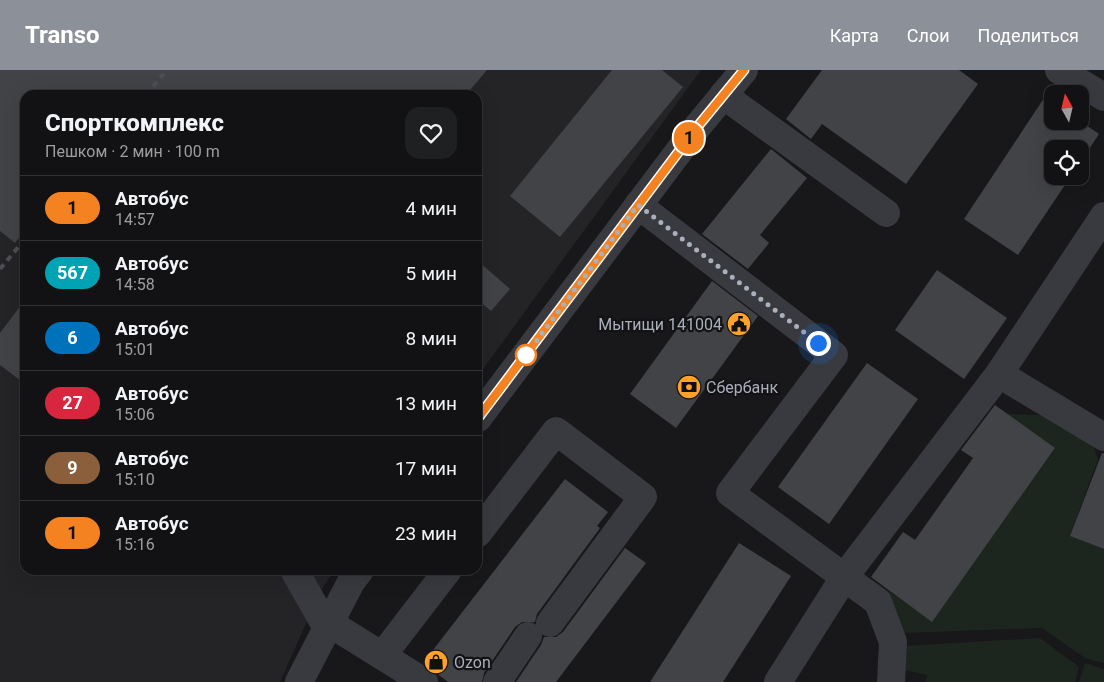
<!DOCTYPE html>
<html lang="ru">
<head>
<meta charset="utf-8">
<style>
  body { margin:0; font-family:Roboto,sans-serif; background:#1f2022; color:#f1f3f6; height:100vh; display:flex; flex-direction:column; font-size:19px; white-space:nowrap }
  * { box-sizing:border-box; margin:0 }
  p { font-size:16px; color:#9c9ea0 }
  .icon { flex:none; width:28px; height:28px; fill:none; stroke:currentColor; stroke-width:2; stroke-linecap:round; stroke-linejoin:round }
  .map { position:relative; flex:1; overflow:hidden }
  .details { position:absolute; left:20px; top:20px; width:462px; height:485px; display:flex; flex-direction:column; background:#121214; border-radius:15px; box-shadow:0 5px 20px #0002,0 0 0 1px #313234 }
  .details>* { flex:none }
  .badge { padding:0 10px; border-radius:16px; font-size:18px; line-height:32px }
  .needle { width:32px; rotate:352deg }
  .tools { position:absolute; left:1044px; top:15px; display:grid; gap:10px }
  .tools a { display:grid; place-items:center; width:45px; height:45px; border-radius:10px; background:#121214; box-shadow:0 5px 20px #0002,0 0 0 1px #313234; font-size:25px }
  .you { position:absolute; width:25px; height:25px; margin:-12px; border:4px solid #fff; border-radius:50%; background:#1a73e8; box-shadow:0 0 0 8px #1a73e833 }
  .map>.badge { position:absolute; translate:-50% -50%; box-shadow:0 0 0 2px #fff }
  .round { display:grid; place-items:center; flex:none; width:52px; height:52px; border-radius:15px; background:#1f2022 }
  .summary { display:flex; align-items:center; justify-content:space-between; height:85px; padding:0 25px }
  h1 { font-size:24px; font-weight:800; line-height:38px }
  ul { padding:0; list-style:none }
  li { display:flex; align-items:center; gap:15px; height:65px; padding:0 25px; border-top:1px solid #313234 }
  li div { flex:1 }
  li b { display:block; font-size:19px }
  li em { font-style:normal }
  li .badge { min-width:55px; font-weight:700; text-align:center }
  header { display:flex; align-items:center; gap:30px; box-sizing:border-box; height:70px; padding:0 25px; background:#8c9099; color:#fff }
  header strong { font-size:24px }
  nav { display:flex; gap:28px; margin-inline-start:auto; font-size:18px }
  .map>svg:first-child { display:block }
  .built { fill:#242427 }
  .green { fill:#1d261e }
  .building { fill:#424347 }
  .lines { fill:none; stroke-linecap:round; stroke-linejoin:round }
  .minor { stroke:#383a3f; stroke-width:28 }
  .rail { stroke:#4b4f55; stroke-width:4; stroke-dasharray:6 5; stroke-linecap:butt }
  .line-casing { stroke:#fff; stroke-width:11 }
  .line { stroke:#f58220; stroke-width:8 }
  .walk { stroke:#a9b0bb; stroke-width:5; stroke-dasharray:0 9 }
  .stop-dot { fill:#fff; stroke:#f58220; stroke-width:2.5 }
  .labels { text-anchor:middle; stroke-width:4.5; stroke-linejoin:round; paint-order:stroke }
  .poi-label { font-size:16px; fill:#a9b0bb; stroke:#131315; text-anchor:start }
</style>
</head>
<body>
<header>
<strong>Transo</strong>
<nav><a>Карта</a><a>Слои</a><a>Поделиться</a></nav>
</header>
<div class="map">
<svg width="1104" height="612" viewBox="0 0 1104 612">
  <rect width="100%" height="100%" fill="#18181a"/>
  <path class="built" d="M0 0H701L478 306V25H25V500H335L321 520 280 612H0Z"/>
  <g class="green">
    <path d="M1007 344 1040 345 1091 370 1098 389 1070 466 1104 479V593L1085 588 1042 558 902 563 870 508 932 551 1055 379Z"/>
    <path d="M1040 568 1079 597 1075 612H926L927 605 901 599 905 576Z"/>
    <path d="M1085 593 1104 599V612H1079Z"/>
  </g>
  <g class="building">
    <path d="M0 0H487L466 25H25V160L15 173 0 161Z"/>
    <path d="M612 0H662L683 17 560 167 510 126Z"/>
    <path d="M822 0H959L978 14 906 114 822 54 811 69 786 49Z"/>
    <path d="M1052 16V51H1080L1099 64 1080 93V79H1052V106H1071L1018 185 964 149Z"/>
    <path d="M771 79 807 108 760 165 769 173 748 199 702 164Z"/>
    <path d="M478 191 510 219 491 241 478 230Z"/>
    <path d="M937 200 1007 248 964 309 895 260Z"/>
    <path d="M712 211 758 246 676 358 630 324Z"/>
    <path d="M25 230V314L0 295V263Z"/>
    <path d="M867 293 918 329 829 454 778 417Z"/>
    <path d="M995 335 1055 378 932 552 871 507 903 462 915 470 973 388 961 380Z"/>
    <path d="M1102 383H1104V479L1070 466Z"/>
    <path d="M565 409 608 442 597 456 600 458 537 544 535 552H522L515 557 484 603 482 612H448L423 593Z"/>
    <path d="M739 473 791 506 723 612H650Z"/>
    <path d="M625 478 646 493 556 612H516L541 575 544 567H556L563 562Z"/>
  </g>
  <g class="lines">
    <g class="minor">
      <path d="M1059 0 1104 27"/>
      <path d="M723 25 886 143"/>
      <path d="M638 135 834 285 730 423 878 532 893 572 891 612"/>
      <path d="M1104 146 999 304 1104 367"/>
      <path d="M478 348 698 56 744 0"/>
      <path d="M478 463 556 361 643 427 550 553"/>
      <path d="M294 500 328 560"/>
      <path d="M331 554 424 612"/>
      <path d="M382 586 448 500"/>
      <path d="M299 612 351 512 360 500"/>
      <path d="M497 612 528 566"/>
      <path d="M778 612 845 506 999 304"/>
    </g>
    <g class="rail">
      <path d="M146 25 167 0"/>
      <path d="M0 199 25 169"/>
    </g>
  </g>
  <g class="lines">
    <g class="line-casing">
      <path id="line" d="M478 348 698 56 744 0"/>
    </g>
    <use href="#line" class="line"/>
    <path class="walk" d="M526 285 638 135 818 273"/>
  </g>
  <defs>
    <g id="civic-disc" transform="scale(1.25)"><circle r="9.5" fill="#ffa22b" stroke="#131315"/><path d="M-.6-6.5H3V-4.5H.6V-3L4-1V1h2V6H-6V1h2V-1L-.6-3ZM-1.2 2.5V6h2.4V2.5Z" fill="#111"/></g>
    <g id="bank-disc" transform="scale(1.25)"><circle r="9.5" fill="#ffa22b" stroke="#131315"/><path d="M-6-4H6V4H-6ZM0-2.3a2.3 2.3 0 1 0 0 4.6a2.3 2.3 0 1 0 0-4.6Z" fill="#111"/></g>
    <g id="shop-disc" transform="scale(1.25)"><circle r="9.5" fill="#ffa22b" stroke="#131315"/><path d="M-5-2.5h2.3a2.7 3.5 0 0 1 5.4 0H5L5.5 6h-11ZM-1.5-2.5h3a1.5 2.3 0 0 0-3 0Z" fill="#111"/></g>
  </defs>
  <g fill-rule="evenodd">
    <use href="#civic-disc" x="739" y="254"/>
    <use href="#bank-disc" x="689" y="317"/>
    <use href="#shop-disc" x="436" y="592"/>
  </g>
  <circle class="stop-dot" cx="526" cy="285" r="10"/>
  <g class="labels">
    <g class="poi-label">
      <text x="722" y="260" text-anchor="end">Мытищи 141004</text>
      <text x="706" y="323">Сбербанк</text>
      <text x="454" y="598">Ozon</text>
    </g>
  </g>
</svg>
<div class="tools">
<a><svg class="needle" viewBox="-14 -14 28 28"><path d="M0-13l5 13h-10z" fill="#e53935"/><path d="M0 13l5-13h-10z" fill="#9c9ea0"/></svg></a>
<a><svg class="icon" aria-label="locate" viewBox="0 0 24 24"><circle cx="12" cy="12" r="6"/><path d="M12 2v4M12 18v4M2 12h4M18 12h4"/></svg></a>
</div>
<div class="you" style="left:818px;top:273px"></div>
<b class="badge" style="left:689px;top:68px;background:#f58220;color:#111">1</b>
<section class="details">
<div class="summary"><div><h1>Спорткомплекс</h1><p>Пешком · 2 мин · 100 m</p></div><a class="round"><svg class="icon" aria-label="heart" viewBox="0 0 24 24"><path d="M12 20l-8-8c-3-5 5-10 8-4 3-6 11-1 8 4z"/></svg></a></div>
<ul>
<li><span class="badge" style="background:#f58220;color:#111">1</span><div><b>Автобус</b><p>14:57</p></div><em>4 мин</em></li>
<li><span class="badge" style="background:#00a3b4;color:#fff">567</span><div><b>Автобус</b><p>14:58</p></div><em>5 мин</em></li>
<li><span class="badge" style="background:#0072bc;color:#fff">6</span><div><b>Автобус</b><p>15:01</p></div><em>8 мин</em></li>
<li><span class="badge" style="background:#d7263d;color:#fff">27</span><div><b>Автобус</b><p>15:06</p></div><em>13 мин</em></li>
<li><span class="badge" style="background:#8b5e3c;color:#fff">9</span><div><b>Автобус</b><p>15:10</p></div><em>17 мин</em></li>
<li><span class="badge" style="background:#f58220;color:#111">1</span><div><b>Автобус</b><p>15:16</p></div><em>23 мин</em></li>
</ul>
</section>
</div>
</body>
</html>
